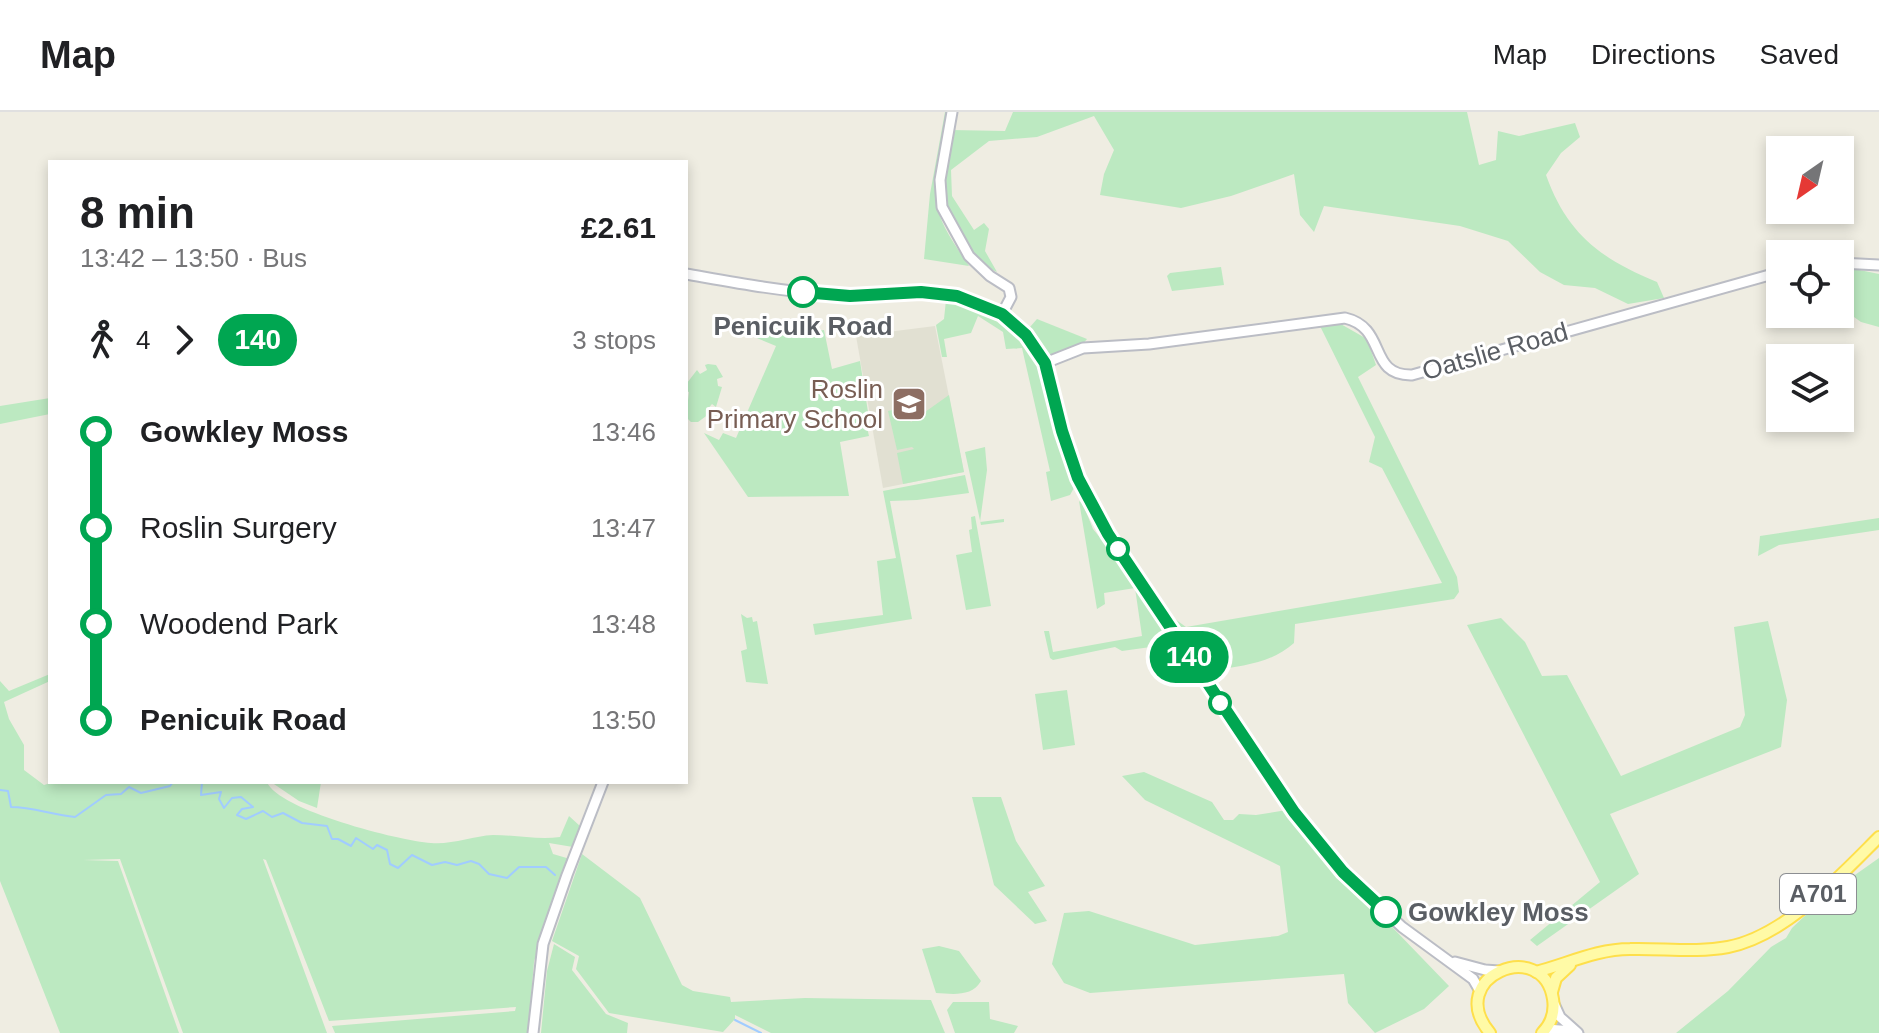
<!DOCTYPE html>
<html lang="en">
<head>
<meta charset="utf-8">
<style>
  body { margin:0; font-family:Arial,sans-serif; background:#f2f2f2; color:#202124; height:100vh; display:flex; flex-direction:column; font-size:30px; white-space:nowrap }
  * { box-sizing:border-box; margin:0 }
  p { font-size:26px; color:#757577 }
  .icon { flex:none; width:44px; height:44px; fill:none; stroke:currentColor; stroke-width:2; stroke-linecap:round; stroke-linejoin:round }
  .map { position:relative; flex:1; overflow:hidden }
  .side { position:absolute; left:48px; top:48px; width:640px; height:624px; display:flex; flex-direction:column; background:#fff; border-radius:0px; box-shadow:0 4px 12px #0003 }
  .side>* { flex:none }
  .badge { padding:0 16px; border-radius:26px; font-size:28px; line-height:52px }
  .needle { width:52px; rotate:214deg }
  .tools { position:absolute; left:1766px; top:24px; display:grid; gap:16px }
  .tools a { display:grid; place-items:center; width:88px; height:88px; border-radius:0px; background:#fff; box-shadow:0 4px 12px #0003; font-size:40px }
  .map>.badge { position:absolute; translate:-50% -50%; box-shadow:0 0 0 4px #fff }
  .legs { display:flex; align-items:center; gap:12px; height:88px; padding:0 32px; font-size:26px }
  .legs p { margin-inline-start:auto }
  .headline { display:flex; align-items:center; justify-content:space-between; height:136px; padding:0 32px }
  h1 { font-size:44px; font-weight:700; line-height:60px }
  ul { padding:0 32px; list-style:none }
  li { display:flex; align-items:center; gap:28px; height:96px; font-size:30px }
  li i { display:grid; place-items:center; width:12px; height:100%; margin:0 10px; background:currentColor }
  li i::after { content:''; width:20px; height:20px; margin:-10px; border:6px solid; border-radius:50%; background:#fff }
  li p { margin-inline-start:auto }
  li:first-child i { background:linear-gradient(#0000 50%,currentColor 0) }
  li:last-child i { background:linear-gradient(currentColor 50%,#0000 0) }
  header { display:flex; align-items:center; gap:48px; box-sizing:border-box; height:112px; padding:0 40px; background:#fff; border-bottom:2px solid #e0e0e0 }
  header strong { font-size:38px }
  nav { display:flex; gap:44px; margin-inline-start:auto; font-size:28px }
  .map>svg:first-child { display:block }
  .education { fill:#e1e0d2 }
  .green { fill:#bce9c1 }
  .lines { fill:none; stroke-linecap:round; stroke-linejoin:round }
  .stream { stroke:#a1ccff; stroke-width:2 }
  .secondary-casing { stroke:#bbbdc5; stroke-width:13 }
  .primary-casing { stroke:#fedf4b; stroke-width:14 }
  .secondary { stroke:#fff; stroke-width:9 }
  .primary { stroke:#fffaa6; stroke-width:10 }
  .line-1-casing { stroke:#fff; stroke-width:18 }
  .line-1 { stroke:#00a651; stroke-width:12 }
  .stop-1-dot { fill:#fff; stroke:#00a651; stroke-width:4 }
  .labels { text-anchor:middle; stroke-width:6; stroke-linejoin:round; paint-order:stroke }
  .shield { fill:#fff; stroke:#8c8e92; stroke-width:2 }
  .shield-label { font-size:24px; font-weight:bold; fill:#5a5e64 }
  .stop-label { font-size:26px; font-weight:bold; fill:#5a5e64; stroke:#fff }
  .street-label { font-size:26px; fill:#5a5e64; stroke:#fff }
  .education-label { font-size:26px; fill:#785e54; stroke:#fff; text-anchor:end }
</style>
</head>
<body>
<header>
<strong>Map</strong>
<nav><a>Map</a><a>Directions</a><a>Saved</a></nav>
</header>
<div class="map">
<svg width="1879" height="921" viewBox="0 0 1879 921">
  <rect width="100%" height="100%" fill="#efede2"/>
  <path class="education" d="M935 214 964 360 883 376 856 224Z"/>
  <g class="green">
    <path d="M945 0H948C943 27 933 59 936 87 938 111 956 134 969 154L924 147 930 82Z"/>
    <path d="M1013 0H1467L1479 53 1496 48 1498 19 1519 24 1575 11 1580 25 1561 41 1546 63C1567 122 1601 147 1657 170L1664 186 1628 192 1595 176 1564 173 1540 160 1508 129 1460 114 1324 94 1314 120 1300 103 1294 62 1231 84 1181 96 1100 83 1104 62 1114 38 1094 4 1037 25 989 29 951 58 952 84 974 118 984 111 989 117 985 139 997 160C975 151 944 105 942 80 941 61 948 37 951 18L1005 19Z"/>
    <path d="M1221 155 1224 173 1172 179 1167 164 1170 161Z"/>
    <path d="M1845 155 1879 162V215L1861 210 1840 195V164Z"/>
    <path d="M946 188C1054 210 1043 292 1075 374L1070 383 1051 389 1046 360 1050 359 1022 236 1006 237 1003 220 978 204 971 221 944 227 947 245H942L936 213 944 207Z"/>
    <path d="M1037 207 1087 227 1082 233 1050 243 1030 215Z"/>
    <path d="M1339 211 1367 227 1376 253 1358 265 1457 465 1459 480 1454 487 1295 512 1294 531C1272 551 1242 554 1214 558L1196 531 1188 529 1174 514 1175 507 1186 515 1442 471 1382 356 1369 350 1375 325 1320 214Z"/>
    <path d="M729 212 760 224 762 214 808 220 824 218 832 257 860 249 868 300 866 311 869 324 840 330 849 384 748 385 704 321 719 328 723 321 736 326 776 234 728 214Z"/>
    <path d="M708 252 716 253 723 265 717 267 718 274 722 275 716 295 712 292 706 299 709 302 698 310H691L686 305 689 280 686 279 687 271 697 258 700 262 707 258 705 253Z"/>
    <path d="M949 283 964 360 903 372 897 341 914 337 912 335 897 338 888 299 902 296 911 310Z"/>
    <path d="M50 286V302L0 312V294Z"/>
    <path d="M985 335 987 358 980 410 1004 407V410L981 413 965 340Z"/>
    <path d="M965 363 969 381 917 388 890 389 912 507 815 523 813 512 883 503 877 449 896 446 883 379Z"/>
    <path d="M1079 389 1083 392 1093 417 1110 438 1191 557 1178 562 1176 557 1162 560 1161 551 1168 550 1165 533 1122 539 1115 535 1053 548 1050 546 1044 519H1049L1053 540 1142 524 1135 476 1104 481 1105 492 1097 497Z"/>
    <path d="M975 404 991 494 966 498 956 443 972 440 969 418 972 417 971 405Z"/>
    <path d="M1879 406V418L1779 433 1758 444 1760 424Z"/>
    <path d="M741 502 747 506 752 505 753 510 757 509 768 572 746 570 741 539 747 537Z"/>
    <path d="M1501 506 1525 530 1542 564 1567 563 1621 664 1740 615 1745 603 1734 515 1768 509 1787 588 1781 635 1610 702 1639 762 1537 834 1530 828 1600 770 1467 513Z"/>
    <path d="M50 562V569L4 590 9 607 24 633V658L44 673 53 670H267C278 698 400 729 431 731 451 733 473 724 493 723 516 723 538 728 560 725L569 704 580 714 573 735 549 731 553 742 570 747 545 809 534 850 528 921H335L332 914 515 899 516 895 329 909 266 748 263 747 327 921H183L120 747 83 748 118 749 179 921H60L0 769V569L9 579Z"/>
    <path d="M1067 578 1075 633 1043 638 1035 582Z"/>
    <path d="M1144 660 1212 690 1224 708H1233L1239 702 1256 703 1287 698 1311 731 1449 874 1424 897 1375 921 1348 891 1344 862 1090 881 1064 871 1052 852 1064 801 1089 799 1195 833 1278 824 1288 820 1280 754 1145 688 1122 664Z"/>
    <path d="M271 670H321L317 696 299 689Z"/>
    <path d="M972 685H1001L1016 729 1045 774 1028 780 1047 809 1035 812 994 773Z"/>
    <path d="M582 742 640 786 682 873 693 879 730 885 731 890 805 886 931 888 945 921H771L735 903V907L723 920 609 901 576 857 579 844 552 829Z"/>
    <path d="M1879 746V921H1676L1728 879 1771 835 1786 826 1792 816 1828 782Z"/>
    <path d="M554 832 575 845 572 858 606 902 628 911 627 921H541L547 859Z"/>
    <path d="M939 834 959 839 981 869C972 885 953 882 936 881L922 837Z"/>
    <path d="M953 890H989L990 907 1018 914 1014 921H955L947 898Z"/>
  </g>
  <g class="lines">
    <g class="stream">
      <path d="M202 670 201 683 221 680 219 687 224 696 232 686 241 685 253 695 242 697 237 703 246 707 263 699 272 705 283 701 302 711 327 714 332 727H338L351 734 356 726 373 737 377 733 387 738 390 752 398 756 412 743 432 753 445 750 457 753 471 749 479 752 489 762 507 766 519 755H546L555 763"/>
      <path d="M0 678 8 679 11 695C33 695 52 703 75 705L106 683 121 682 129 675 141 681 170 674 173 670"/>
      <path d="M735 908 761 921"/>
    </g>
    <g class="secondary-casing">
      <g id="secondary">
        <path d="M952 0 940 68 942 95 969 144 990 164 1009 176 1011 185 1002 202"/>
        <path d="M1840 151 1879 153"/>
        <path d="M686 162C732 170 779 179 825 182 850 184 873 181 898 180 957 176 1015 195 1044 249 1055 271 1056 297 1062 320 1070 348 1081 374 1094 399L1294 700 1343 760 1402 815 1473 867 1480 879"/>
        <path d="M1045 251 1083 236 1149 232 1345 206C1388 216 1367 264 1412 263L1780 160"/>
        <path d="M1455 850 1485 858 1499 859"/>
        <path d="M1554 892 1560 905 1578 921"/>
        <path d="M1546 917 1573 919"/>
        <path d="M533 921 543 832 567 763 603 670"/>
      </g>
    </g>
    <g class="primary-casing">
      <g id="primary">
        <path d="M1536 860C1567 852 1597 837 1630 837 1663 836 1696 841 1728 835 1785 824 1839 765 1879 725"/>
        <path d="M1552 880 1556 866 1570 853"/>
        <path d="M1490 921C1443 865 1543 824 1553 887 1555 900 1551 912 1542 921"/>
      </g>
    </g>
    <use href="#secondary" class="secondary"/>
    <use href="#primary" class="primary"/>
  </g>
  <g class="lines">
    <g class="line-1-casing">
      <path id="line-1" d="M803 180 850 184 921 180 957 184 1002 202 1026 223 1045 251 1062 319 1078 366 1108 422 1294 700 1343 760 1386 800"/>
    </g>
    <use href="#line-1" class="line-1"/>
  </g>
  <defs>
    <g id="school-square" transform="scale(1.8)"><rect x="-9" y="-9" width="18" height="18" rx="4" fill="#8d6e63" stroke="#fff"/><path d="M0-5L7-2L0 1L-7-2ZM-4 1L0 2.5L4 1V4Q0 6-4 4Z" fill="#fff"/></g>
  </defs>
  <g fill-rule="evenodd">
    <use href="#school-square" x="909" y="292"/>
  </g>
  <g class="stop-1-dot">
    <circle cx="803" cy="180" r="14"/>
    <circle cx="1118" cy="437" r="10"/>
    <circle cx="1220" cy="591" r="10"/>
    <circle cx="1386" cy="800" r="14"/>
  </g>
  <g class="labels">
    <rect class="shield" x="1780" y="762" width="76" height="40" rx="6"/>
    <g class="shield-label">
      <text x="1818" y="790">A701</text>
    </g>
    <g class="stop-label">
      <text x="803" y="223">Penicuik Road</text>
      <text x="1408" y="809" text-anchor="start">Gowkley Moss</text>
    </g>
    <g class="street-label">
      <text transform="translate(1495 239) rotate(-16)" y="9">Oatslie Road</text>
    </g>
    <g class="education-label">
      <text x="883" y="286">Roslin<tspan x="883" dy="30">Primary School</tspan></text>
    </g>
  </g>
</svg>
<div class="tools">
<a><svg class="needle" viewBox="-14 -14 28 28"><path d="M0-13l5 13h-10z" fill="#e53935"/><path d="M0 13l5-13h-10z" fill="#757577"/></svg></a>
<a><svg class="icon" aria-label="locate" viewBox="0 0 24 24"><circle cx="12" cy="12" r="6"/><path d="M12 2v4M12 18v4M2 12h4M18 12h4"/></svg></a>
<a><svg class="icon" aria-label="layers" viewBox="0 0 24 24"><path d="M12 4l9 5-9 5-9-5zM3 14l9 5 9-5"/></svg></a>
</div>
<b class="badge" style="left:1189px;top:545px;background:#00a651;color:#fff">140</b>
<section class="side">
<div class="headline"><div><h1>8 min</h1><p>13:42 – 13:50 · Bus</p></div><b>£2.61</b></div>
<div class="legs"><svg class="icon" aria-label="walk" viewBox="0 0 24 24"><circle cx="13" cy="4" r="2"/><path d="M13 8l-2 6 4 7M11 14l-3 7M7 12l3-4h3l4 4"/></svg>4<svg class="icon" aria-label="forward" viewBox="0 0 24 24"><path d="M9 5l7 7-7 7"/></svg><b class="badge" style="background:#00a651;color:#fff">140</b><p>3 stops</p></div>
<ul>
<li><i style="color:#00a651"></i><b>Gowkley Moss</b><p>13:46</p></li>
<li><i style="color:#00a651"></i><span>Roslin Surgery</span><p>13:47</p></li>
<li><i style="color:#00a651"></i><span>Woodend Park</span><p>13:48</p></li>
<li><i style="color:#00a651"></i><b>Penicuik Road</b><p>13:50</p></li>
</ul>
</section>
</div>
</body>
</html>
